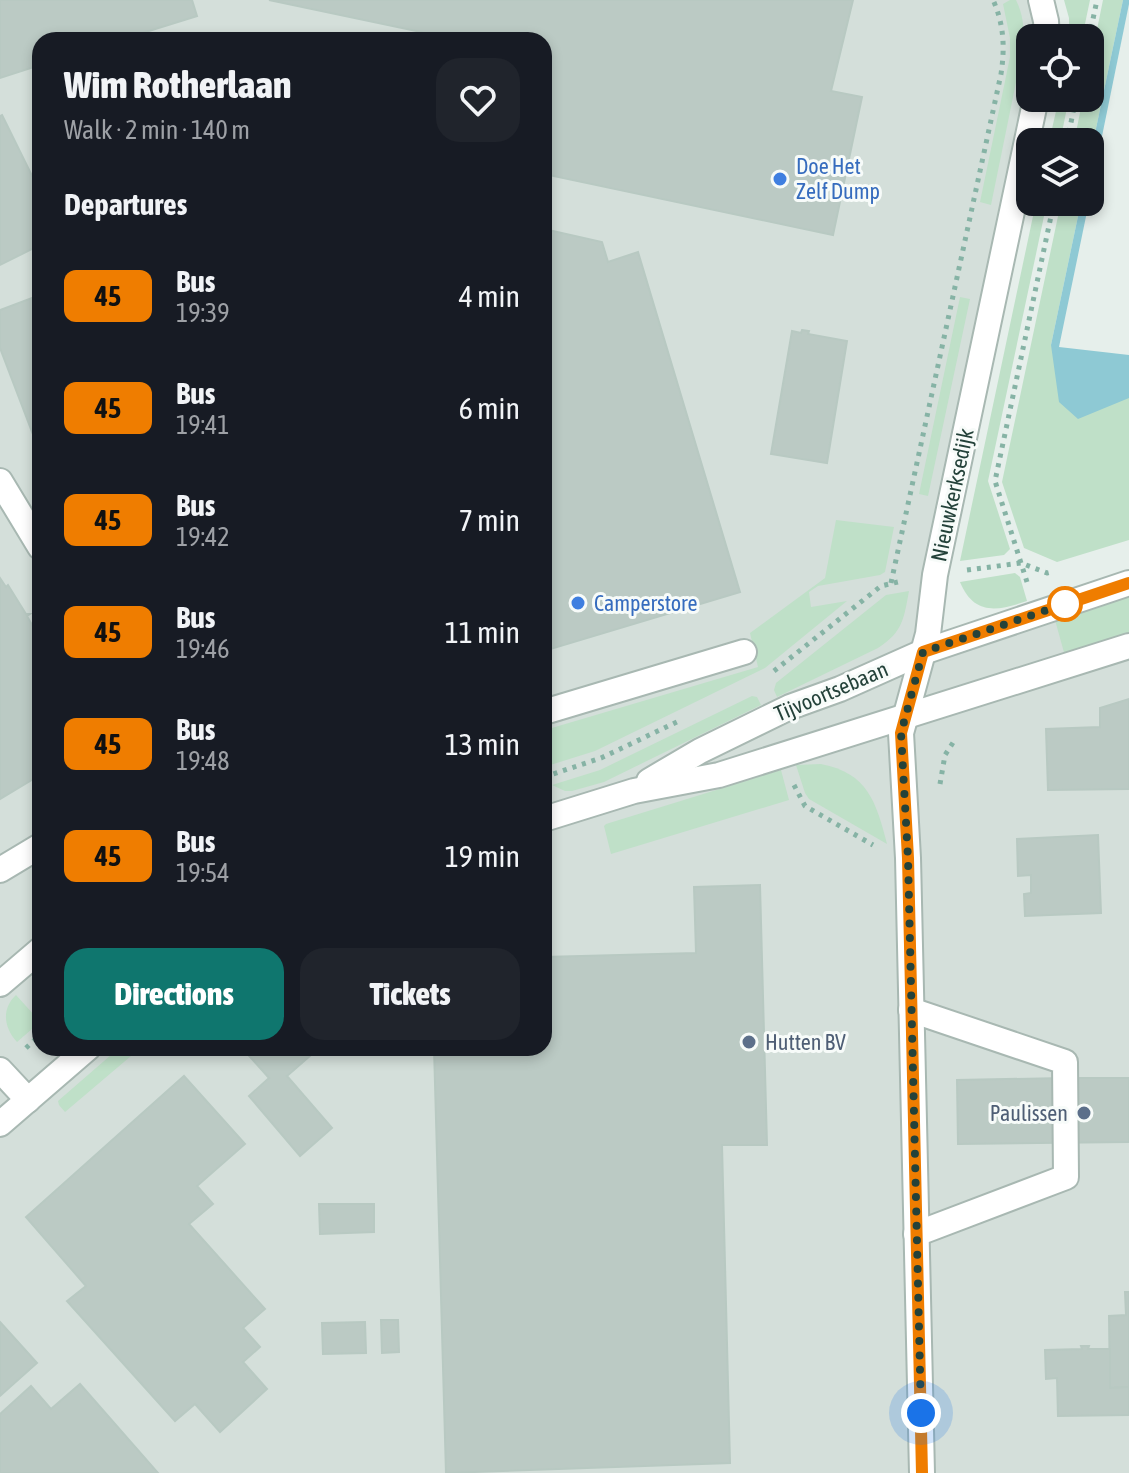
<!DOCTYPE html>
<html lang="en">
<head>
<meta charset="utf-8">
<style>
  body { margin:0; font-family:"Asap Condensed",sans-serif; background:#20242c; color:#f1f3f6; height:100vh; display:flex; flex-direction:column; font-size:30px; white-space:nowrap }
  * { box-sizing:border-box; margin:0 }
  p { font-size:26px; color:#9ea1a6 }
  .icon { flex:none; width:44px; height:44px; fill:none; stroke:currentColor; stroke-width:2; stroke-linecap:round; stroke-linejoin:round }
  .map { position:relative; flex:1; overflow:hidden }
  .details { position:absolute; left:32px; top:32px; width:520px; height:1024px; display:flex; flex-direction:column; background:#171b24; border-radius:24px; box-shadow:0 4px 12px #0003 }
  .details>* { flex:none }
  .badge { padding:0 16px; border-radius:12px; font-size:28px; line-height:52px }
  .tools { position:absolute; left:1016px; top:24px; display:grid; gap:16px }
  .tools a { display:grid; place-items:center; width:88px; height:88px; border-radius:16px; background:#171b24; box-shadow:0 4px 12px #0003; font-size:40px }
  .you { position:absolute; width:40px; height:40px; margin:-20px; border:6px solid #fff; border-radius:50%; background:#1a73e8; box-shadow:0 0 0 12px #1a73e833 }
  .map>.badge { position:absolute; translate:-50% -50%; box-shadow:0 0 0 4px #fff }
  h2 { padding:0 32px; font-size:30px; line-height:72px }
  .round { display:grid; place-items:center; flex:none; width:84px; height:84px; border-radius:24px; background:#20242c }
  .head { display:flex; align-items:center; justify-content:space-between; height:136px; padding:0 32px }
  h1 { font-size:38px; font-weight:800; line-height:60px }
  .button { display:flex; gap:16px; margin-top:auto; padding:16px 32px }
  .button a { flex:1; height:92px; border-radius:24px; background:#0f766e; color:#fff; font-size:32px; font-weight:800; line-height:92px; text-align:center }
  .button a+a { background:#20242c; color:#f1f3f6 }
  ul { padding:0; list-style:none }
  li { display:flex; align-items:center; gap:24px; height:112px; padding:0 32px }
  li div { flex:1 }
  li b { display:block; font-size:30px }
  li em { font-style:normal }
  li .badge { min-width:88px; font-weight:700; text-align:center }
  .map>svg:first-child { display:block }
  .built { fill:#d4dfda; fill-rule:evenodd }
  .green { fill:#bfe0c8 }
  .water { fill:#8ec9d4 }
  .building { fill:#bbcac4; stroke:#b8c9c2; stroke-width:2 }
  .lines { fill:none; stroke-linecap:round; stroke-linejoin:round }
  .minor-casing { stroke:#a8b8b2; stroke-width:28 }
  .path { stroke:#86b3a5; stroke-width:5; stroke-dasharray:4 6; stroke-linecap:butt }
  .minor { stroke:#fff; stroke-width:24 }
  .line-casing { stroke:#fff; stroke-width:18 }
  .line { stroke:#ef7d00; stroke-width:12 }
  .walk { stroke:#24423a; stroke-width:8; stroke-dasharray:0 14.4 }
  .shop-dot { fill:#3f7fe0; stroke:#f7fbf9; stroke-width:3 }
  .stop-dot { fill:#fff; stroke:#ef7d00; stroke-width:4 }
  .service-dot { fill:#5c6f8a; stroke:#f7fbf9; stroke-width:3 }
  .labels { text-anchor:middle; stroke-width:6; stroke-linejoin:round; paint-order:stroke }
  .shop-label { font-size:22px; fill:#366cbe; stroke:#f7fbf9; text-anchor:start }
  .street-label { font-size:22px; fill:#24423a; stroke:#f7fbf9 }
  .service-label { font-size:22px; fill:#4e5e75; stroke:#f7fbf9; text-anchor:start }
</style>
</head>
<body>
<div class="map">
<svg width="1129" height="1473" viewBox="0 0 1129 1473">
  <rect width="100%" height="100%" fill="#e6efeb"/>
  <path class="built" d="M0 0H1054L1046 38H1030V98L918 642 1129 588V1473H0ZM40 40H544V1048H40Z"/>
  <g class="green">
    <path d="M1010 0H1016C1023 14 1024 27 1024 43L991 205 980 202 1010 57V38L1003 4Z"/>
    <path d="M1064 0H1090L1082 38H1069V18Z"/>
    <path d="M1103 0H1123L1090 157V142H1074L1083 98H1090V64Z"/>
    <path d="M1059 98H1069L1060 142H1049Z"/>
    <path d="M1036 202H1047L988 481 1010 549 1004 555 960 561Z"/>
    <path d="M1061 202H1081L1051 345 1126 398H1129V540L1057 562 1024 548 1002 482Z"/>
    <path d="M960 297 970 299 928 496 919 494Z"/>
    <path d="M836 520 894 527 885 572 880 575 818 586 809 592 811 607 847 601 765 668 595 751 544 767 545 730 758 667 750 633 825 578Z"/>
    <path d="M1015 573 1020 577 1027 601C998 611 974 616 960 582Z"/>
    <path d="M909 591C904 618 903 632 878 648L777 697 774 690 776 683 886 595Z"/>
    <path d="M1129 597V635L1065 656 1055 620Z"/>
    <path d="M752 696 757 697 761 705 604 782 572 791H565L552 785 600 770Z"/>
    <path d="M821 764C868 773 876 802 887 844L809 799 805 793 796 765Z"/>
    <path d="M781 770 789 800 611 854 604 826 606 824Z"/>
    <path d="M16 995 35 1016 40 1012V1022L17 1042C4 1028 1 1009 16 995Z"/>
    <path d="M119 1048 124 1049 131 1056 65 1112 59 1105 58 1101Z"/>
  </g>
  <g class="water">
    <path d="M1123 0H1129V4L1090 195V157Z"/>
    <path d="M1081 202H1089L1059 347 1129 355V398L1078 419 1059 402 1051 345Z"/>
  </g>
  <g class="building">
    <path d="M0 0H192L197 16 120 40H40V65L0 78Z"/>
    <path d="M269 0H853L831 91 862 97 833 235 544 174V40H459Z"/>
    <path d="M2 115 40 192V245L0 265V116Z"/>
    <path d="M544 229 602 242 608 262 638 252 740 592 544 651Z"/>
    <path d="M40 295V453L0 348V310Z"/>
    <path d="M802 330 809 331 808 334 847 341 827 463 771 454 792 331 801 333Z"/>
    <path d="M0 578 6 587 8 585 26 614H30L27 616 40 639V775L0 799Z"/>
    <path d="M1129 699V789L1048 790 1046 729 1100 727V708Z"/>
    <path d="M1098 835 1101 913 1025 916 1024 894 1031 893V875L1018 876 1017 839Z"/>
    <path d="M760 885 767 1145H722L730 1463 446 1473 434 1048H544V957L696 953 694 887Z"/>
    <path d="M242 1048H319L287 1076 332 1128 300 1156 249 1096 269 1078Z"/>
    <path d="M184 1076 245 1144 197 1186 213 1204 189 1224 265 1309 243 1328 260 1347 243 1362 267 1389 220 1432 195 1404 175 1421 67 1301 86 1286 26 1217Z"/>
    <path d="M1065 1078H1129V1142L958 1144 957 1080Z"/>
    <path d="M319 1204H374V1232L320 1234Z"/>
    <path d="M1125 1292H1129V1387L1110 1388 1109 1316 1126 1315Z"/>
    <path d="M381 1320H398L399 1352 382 1353Z"/>
    <path d="M0 1322 37 1363 0 1396Z"/>
    <path d="M365 1322 366 1353 323 1354 322 1323Z"/>
    <path d="M1081 1346H1089L1088 1349H1110V1388L1129 1387V1415L1058 1416 1057 1378 1046 1379 1045 1350 1082 1349Z"/>
    <path d="M80 1384 158 1473H0V1414L31 1386 51 1409Z"/>
  </g>
  <g class="lines">
    <g class="minor-casing">
      <g id="minor">
        <path d="M1041 0 1046 21 1047 38"/>
        <path d="M0 481 40 547"/>
        <path d="M544 712 744 652"/>
        <path d="M649 781 700 751 790 707 840 689 923 652 1129 583"/>
        <path d="M544 819 634 791 719 775 1129 646"/>
        <path d="M0 870 40 846"/>
        <path d="M0 984 40 950"/>
        <path d="M911 1010 1065 1062 1066 1177 916 1234"/>
        <path d="M0 1070 28 1100"/>
        <path d="M0 1124 88 1048"/>
        <path d="M922 1473 908 858 901 733 928 634 935 575 1036 98"/>
      </g>
    </g>
    <g class="path">
      <path d="M1089 38 1097 0"/>
      <path d="M1067 142 1076 98"/>
      <path d="M967 570 1021 563 1047 573 1051 572"/>
      <path d="M1027 582 995 481 1054 202"/>
      <path d="M891 583 1001 74C1005 48 1004 24 993 0"/>
      <path d="M774 671 881 586 902 581"/>
      <path d="M544 777 601 758 681 720"/>
      <path d="M940 784 945 755 956 738"/>
      <path d="M794 785 805 806 873 845"/>
      <path d="M26 1048 40 1035"/>
    </g>
    <use href="#minor" class="minor"/>
  </g>
  <g class="lines">
    <g class="line-casing">
      <path id="line" d="M922 1473 908 858 901 733 923 652 1129 583"/>
    </g>
    <use href="#line" class="line"/>
    <path class="walk" d="M921 1413 908 858 901 733 923 652 1065 604"/>
  </g>
  <g class="shop-dot">
    <circle cx="780" cy="179" r="8"/>
    <circle cx="578" cy="603" r="8"/>
  </g>
  <circle class="stop-dot" cx="1065" cy="604" r="16"/>
  <g class="service-dot">
    <circle cx="749" cy="1042" r="8"/>
    <circle cx="1084" cy="1113" r="8"/>
  </g>
  <g class="labels">
    <g class="shop-label">
      <text x="796" y="174">Doe Het<tspan x="796" dy="25">Zelf Dump</tspan></text>
      <text x="594" y="611">Camperstore</text>
    </g>
    <g class="street-label">
      <text transform="translate(952 495) rotate(-78)" y="8">Nieuwkerksedijk</text>
      <text transform="translate(831 691) rotate(-23)" y="8">Tijvoortsebaan</text>
    </g>
    <g class="service-label">
      <text x="765" y="1050">Hutten BV</text>
      <text x="1068" y="1121" text-anchor="end">Paulissen</text>
    </g>
  </g>
</svg>
<div class="tools">
<a><svg class="icon" aria-label="locate" viewBox="0 0 24 24"><circle cx="12" cy="12" r="6"/><path d="M12 2v4M12 18v4M2 12h4M18 12h4"/></svg></a>
<a><svg class="icon" aria-label="layers" viewBox="0 0 24 24"><path d="M12 4l9 5-9 5-9-5zM3 14l9 5 9-5"/></svg></a>
</div>
<div class="you" style="left:921px;top:1413px"></div>
<section class="details">
<div class="head"><div><h1>Wim Rotherlaan</h1><p>Walk · 2 min · 140 m</p></div><a class="round"><svg class="icon" aria-label="heart" viewBox="0 0 24 24"><path d="M12 20l-8-8c-3-5 5-10 8-4 3-6 11-1 8 4z"/></svg></a></div>
<h2>Departures</h2>
<ul>
<li><span class="badge" style="background:#ef7d00;color:#111">45</span><div><b>Bus</b><p>19:39</p></div><em>4 min</em></li>
<li><span class="badge" style="background:#ef7d00;color:#111">45</span><div><b>Bus</b><p>19:41</p></div><em>6 min</em></li>
<li><span class="badge" style="background:#ef7d00;color:#111">45</span><div><b>Bus</b><p>19:42</p></div><em>7 min</em></li>
<li><span class="badge" style="background:#ef7d00;color:#111">45</span><div><b>Bus</b><p>19:46</p></div><em>11 min</em></li>
<li><span class="badge" style="background:#ef7d00;color:#111">45</span><div><b>Bus</b><p>19:48</p></div><em>13 min</em></li>
<li><span class="badge" style="background:#ef7d00;color:#111">45</span><div><b>Bus</b><p>19:54</p></div><em>19 min</em></li>
</ul>
<div class="button"><a>Directions</a><a>Tickets</a></div>
</section>
</div>
</body>
</html>
